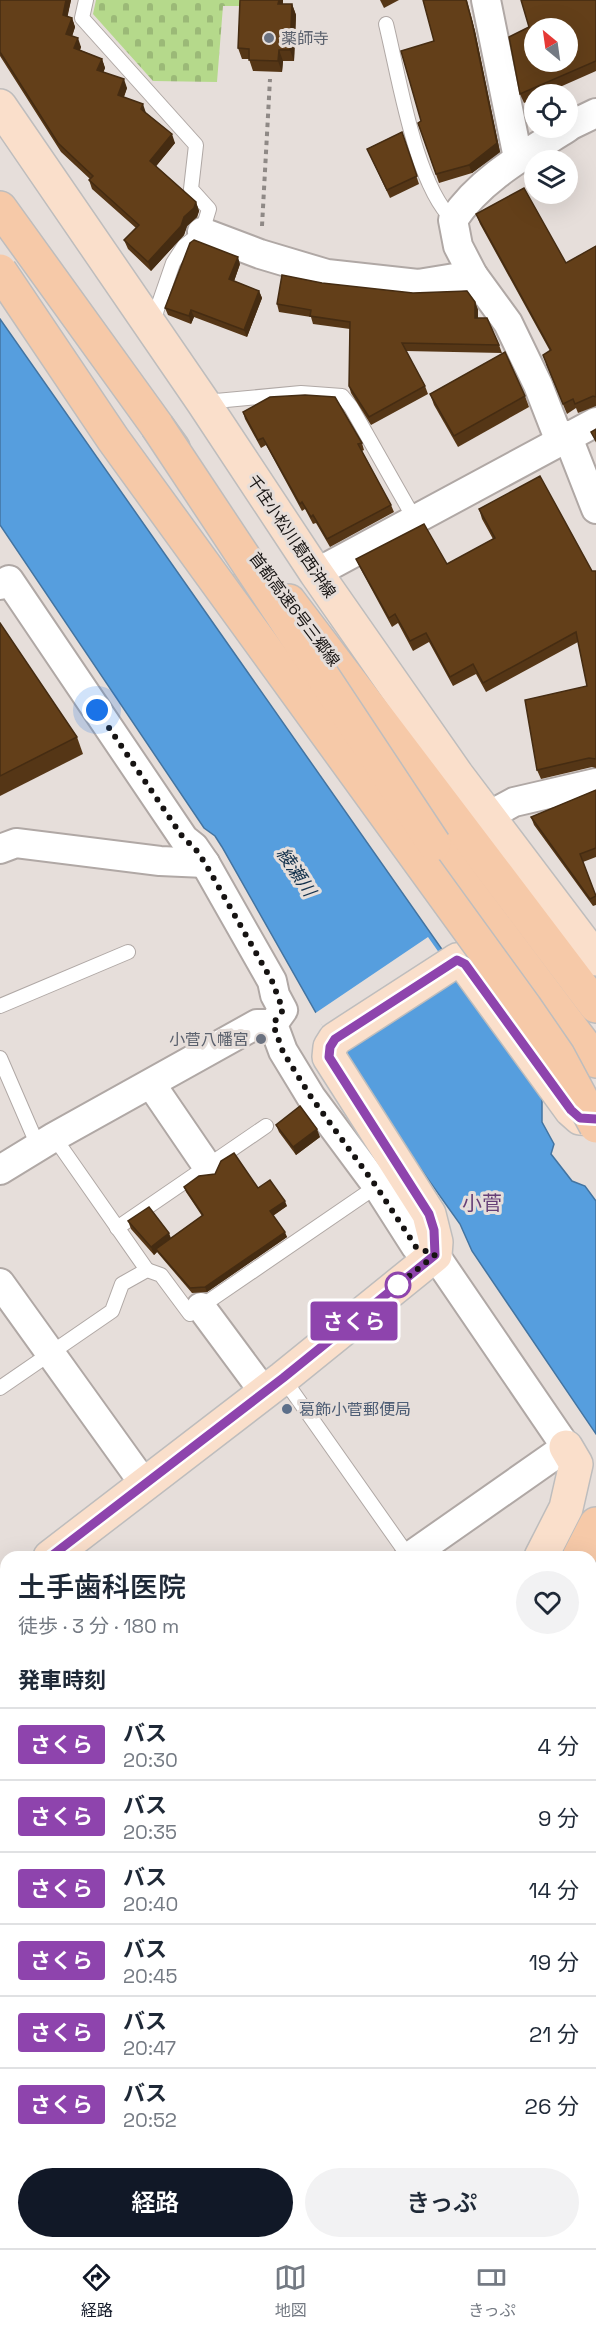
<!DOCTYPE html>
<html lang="ja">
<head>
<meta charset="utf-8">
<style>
  body { margin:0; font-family:"Space Grotesk","Noto Sans JP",sans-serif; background:#f2f2f3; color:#1f2937; height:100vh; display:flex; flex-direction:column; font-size:22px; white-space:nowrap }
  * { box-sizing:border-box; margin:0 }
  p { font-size:20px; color:#747a83 }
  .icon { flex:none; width:33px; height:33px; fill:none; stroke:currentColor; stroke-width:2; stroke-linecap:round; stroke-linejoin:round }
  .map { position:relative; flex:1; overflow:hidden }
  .side { position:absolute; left:0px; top:1551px; width:597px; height:698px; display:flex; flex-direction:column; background:#fff; border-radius:18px 18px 0 0; box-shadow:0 6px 24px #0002 }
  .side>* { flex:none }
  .badge { padding:0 12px; border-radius:4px; font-size:21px; line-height:39px }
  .needle { width:39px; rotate:331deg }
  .fabs { position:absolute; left:524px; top:18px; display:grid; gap:12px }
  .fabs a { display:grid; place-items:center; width:54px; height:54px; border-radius:50%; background:#fff; box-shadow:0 6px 24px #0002; font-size:30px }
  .you { position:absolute; width:30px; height:30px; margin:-15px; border:4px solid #fff; border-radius:50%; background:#1a73e8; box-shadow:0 0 0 9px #1a73e833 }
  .map>.badge { position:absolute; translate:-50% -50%; box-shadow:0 0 0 3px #fff }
  h2 { padding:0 18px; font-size:22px; line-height:54px }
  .round { display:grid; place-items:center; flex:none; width:63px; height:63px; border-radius:32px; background:#f2f2f3 }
  .summary { display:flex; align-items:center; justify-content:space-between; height:102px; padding:0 18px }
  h1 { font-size:28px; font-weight:600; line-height:45px }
  .button { display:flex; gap:12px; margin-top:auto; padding:12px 18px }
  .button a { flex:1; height:69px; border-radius:36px; background:#111827; color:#fff; font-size:24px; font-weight:600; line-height:69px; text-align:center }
  .button a+a { background:#f2f2f3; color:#1f2937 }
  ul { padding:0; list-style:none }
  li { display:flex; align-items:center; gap:18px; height:72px; padding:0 18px; border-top:2px solid #e0e1e3 }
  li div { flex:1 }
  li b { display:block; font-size:22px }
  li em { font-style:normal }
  li .badge { min-width:66px; font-weight:700; text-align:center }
  .tabs { display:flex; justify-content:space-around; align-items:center; height:84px; border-top:2px solid #e0e1e3; background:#fff; font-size:16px; color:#747a83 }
  .tabs a { display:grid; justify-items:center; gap:3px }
  .tabs .active { color:#111827 }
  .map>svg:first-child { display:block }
  .cemetery { fill:url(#cemetery-stones) }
  .park { fill:url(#park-dots) }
  .water { fill:#569ede; stroke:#4374a1; stroke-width:1.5 }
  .pier { fill:#e6deda }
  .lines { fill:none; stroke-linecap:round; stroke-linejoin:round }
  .lane-casing { stroke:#b0a8a5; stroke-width:16 }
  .street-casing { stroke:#b0a8a5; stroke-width:32 }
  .primary-casing { stroke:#bebdbd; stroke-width:36 }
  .highway-casing { stroke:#bebdbd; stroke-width:36 }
  .path { stroke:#8f8986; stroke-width:4; stroke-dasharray:4.5 4.5; stroke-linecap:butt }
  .lane { stroke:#fff; stroke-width:14 }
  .street { stroke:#fff; stroke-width:28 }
  .primary { stroke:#fadfcb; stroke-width:33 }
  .highway { stroke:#f6c9a8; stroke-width:33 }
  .highway-bridge-casing { stroke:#bebdbd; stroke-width:36; stroke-linecap:butt }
  .highway-bridge { stroke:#f6c9a8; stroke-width:33 }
  .wall { fill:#553616 }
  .shaded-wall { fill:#452c12 }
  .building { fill:#633f19; stroke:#452c12; stroke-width:1.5; fill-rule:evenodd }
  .line-casing { stroke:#fff; stroke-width:14 }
  .line { stroke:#8e44ad; stroke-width:9 }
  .walk { stroke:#161312; stroke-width:6; stroke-dasharray:0 10.8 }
  .worship-dot { fill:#6b7280; stroke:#e6deda; stroke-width:2 }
  .stop-dot { fill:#fff; stroke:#8e44ad; stroke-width:3 }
  .service-dot { fill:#5c6f8a; stroke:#e6deda; stroke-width:2 }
  .labels { text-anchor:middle; stroke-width:6; stroke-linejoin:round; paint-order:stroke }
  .worship-label { font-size:16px; fill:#5b616d; stroke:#e6deda; text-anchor:start }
  .street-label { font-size:16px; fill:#161312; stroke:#e6deda }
  .service-label { font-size:16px; fill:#4e5e75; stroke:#e6deda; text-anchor:start }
  .water-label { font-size:18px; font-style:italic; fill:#12304b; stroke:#e6deda }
  .quarter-label { font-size:20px; fill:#653e76; stroke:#e6deda }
</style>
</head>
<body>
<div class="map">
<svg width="596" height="2248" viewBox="0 0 596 2248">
  <defs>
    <pattern id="cemetery-stones" width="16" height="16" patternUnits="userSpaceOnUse" patternTransform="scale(1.5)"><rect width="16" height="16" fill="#b5d98b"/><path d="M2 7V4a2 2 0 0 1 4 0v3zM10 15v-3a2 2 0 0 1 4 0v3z" fill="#9bb977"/></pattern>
    <pattern id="park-dots" width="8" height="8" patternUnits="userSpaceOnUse" patternTransform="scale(1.5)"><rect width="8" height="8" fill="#b5d98b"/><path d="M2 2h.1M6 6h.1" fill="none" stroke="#9bb977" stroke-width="1.8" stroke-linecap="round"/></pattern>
  </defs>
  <rect width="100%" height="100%" fill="#e6deda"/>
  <path class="cemetery" d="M96 0H241V6H223L217 82 153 81 93 14Z"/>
  <path class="park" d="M596 2157V2248H425L435 2242H591V2159Z"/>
  <path class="water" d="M0 319 542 1092V1122L554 1144 551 1154 572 1181 585 1186 596 1201V1434L472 1251 460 1224 341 1057 222 847 215 836 204 828 0 525Z"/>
  <path class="pier" d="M428 937 454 974 346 1048 345 1059 314 1014Z"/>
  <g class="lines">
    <g class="lane-casing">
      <g id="lane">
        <path d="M86 0 82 18 196 145 191 189 209 209 202 232 184 246 173 263 152 324"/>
        <path d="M386 24C399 76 415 184 453 220"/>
        <path d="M205 402 301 393 342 396 351 407 414 518"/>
        <path d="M0 1006 128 952"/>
        <path d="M0 1058 38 1146"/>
        <path d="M54 1137 147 1270"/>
        <path d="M117 1228 266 1126"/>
        <path d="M283 1378 409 1557"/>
        <path d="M0 1388 112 1311 122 1284 147 1270 161 1275 190 1314 377 1186"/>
        <path d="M591 1601 596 1609"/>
        <path d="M591 1808 596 1811"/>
        <path d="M0 1908 6 1916"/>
      </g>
    </g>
    <g class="street-casing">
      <g id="street">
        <path d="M486 0 518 158"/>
        <path d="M567 127 596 113"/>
        <path d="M202 232 260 254 327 274 418 284 473 275"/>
        <path d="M567 435 596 509"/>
        <path d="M559 439 538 385 508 323 473 275 458 246 453 220C480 179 526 154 567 128"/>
        <path d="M316 573 596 422"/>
        <path d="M0 585 9 580 184 839 194 847 205 863 272 981 275 995 283 1010 273 1024 283 1051 311 1097 377 1186 416 1247 435 1255 566 1447 409 1557"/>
        <path d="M488 816 514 802 596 783"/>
        <path d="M0 849 16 843 160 861 205 863"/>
        <path d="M151 1084 207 1166"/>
        <path d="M0 1170 54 1137 257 1024H273"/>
        <path d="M0 1283 145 1485"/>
        <path d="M201 1307 264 1392"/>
      </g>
    </g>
    <g class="primary-casing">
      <g id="primary">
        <path d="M0 106 203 402 316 573 457 775 596 959"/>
        <path d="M50 1557 283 1378 435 1255 436 1242 429 1214 329 1057 330 1047 335 1039 457 960 465 964 571 1110 580 1118 596 1119"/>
        <path d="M541 1557 566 1508 576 1464 566 1447"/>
        <path d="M0 1595 6 1590"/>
        <path d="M591 1647 596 1645"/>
        <path d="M591 1691 596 1687"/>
        <path d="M0 1966 6 1962"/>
        <path d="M0 2044 6 2040"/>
      </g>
    </g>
    <g class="highway-casing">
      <g id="highway">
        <path d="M0 208 173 448"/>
        <path d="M242 590 301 669"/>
        <path d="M289 601 596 1006"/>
        <path d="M417 823 596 1061"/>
        <path d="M579 1557 596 1524"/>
        <path d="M591 1732 596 1731"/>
        <path d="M0 2007 6 2003"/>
      </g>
    </g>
    <g class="path">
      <path d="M262 226 270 79"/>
      <path d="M591 2238 596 2236"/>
      <path d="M564 2248 579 2242"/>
    </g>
    <use href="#lane" class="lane"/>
    <use href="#street" class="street"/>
    <use href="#primary" class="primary"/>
    <use href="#highway" class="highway"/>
    <g class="highway-bridge-casing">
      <g id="highway-bridge">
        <path d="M0 271 113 439 525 1007 558 1055 596 1126"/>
        <path d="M157 426 434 844"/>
      </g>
    </g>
    <use href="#highway-bridge" class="highway-bridge"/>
  </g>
  <g class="wall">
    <path d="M0 0H71L67 17 72 18 75 27 72 36 81 47 80 50 102 59 105 68 103 72 127 88 124 97 146 113 175 143 156 166 196 202 199 211 197 217 187 226 184 235 151 271 128 249 124 240 136 228 92 189 89 180 90 179 61 152 0 56Z"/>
    <path d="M240 0H283V4H292L296 15 294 61H283L282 72 253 71 249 59H242L238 48Z"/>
    <path d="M380 0H399L384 8Z"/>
    <path d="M423 0H467L475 31 500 152 472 173 439 183 418 123 421 121 434 41Z"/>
    <path d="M596 0V71L544 94H534V99L524 103 520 94 529 27Z"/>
    <path d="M402 132 419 184 390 198 367 149Z"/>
    <path d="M476 214 566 263 596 246V406L578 413 576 408 567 414 546 364 550 351 480 224Z"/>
    <path d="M240 264 234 281 259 291 262 298 247 337 194 317 191 324 168 315 165 308Z"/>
    <path d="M322 283 475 302 478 310V318L499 345 502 353 406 351 425 386 428 394 371 425 351 393 349 386 350 329 313 324 311 317 279 312 277 304Z"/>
    <path d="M430 394 525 396 529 407 458 447 434 405Z"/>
    <path d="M243 412 362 443 364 450 362 451 391 505 394 512 330 547 316 523 313 524 305 509 302 511 266 445 261 448 245 419Z"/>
    <path d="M479 509 592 571H596V768L592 767 541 779 537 770 587 686 578 642 486 692 476 674 453 686 429 642 413 651 398 623 392 627 360 568 356 559 447 564 493 539 482 519Z"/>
    <path d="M0 623 77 737 83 754 0 796Z"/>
    <path d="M596 790V857L583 862 596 896V905L593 906 534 825 531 817Z"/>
    <path d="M276 1125 320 1137 296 1155 279 1132Z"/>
    <path d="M184 1187 258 1188 287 1206 273 1216 287 1237 207 1292 192 1293 157 1252 154 1255 131 1229 128 1221 171 1238 202 1216 186 1192Z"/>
    <path d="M591 1896 596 1905V1983L591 1986Z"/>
    <path d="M6 2242H243L232 2248H0Z"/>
  </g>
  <g class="shaded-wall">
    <path d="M66 0H71L66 24 63 15Z"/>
    <path d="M279 0H283L282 15 278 4Z"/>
    <path d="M466 0 475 31 500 152 472 173 469 165Z"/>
    <path d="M292 4 296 15 294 61 290 50Z"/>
    <path d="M72 18 75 27 70 43 66 34Z"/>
    <path d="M78 38 81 47 77 57 74 48Z"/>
    <path d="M279 50 283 61 282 72 278 61Z"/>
    <path d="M102 59 105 68 101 79 97 70Z"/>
    <path d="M124 79 127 88 121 104 118 95Z"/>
    <path d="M143 104 146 113 144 118 141 109Z"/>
    <path d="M172 134 175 143 153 170 150 161Z"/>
    <path d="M196 202 199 211 197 217 187 226 184 235 151 271 148 262Z"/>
    <path d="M238 257 240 264 232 287 229 279Z"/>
    <path d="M259 291 262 298 247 337 244 330Z"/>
    <path d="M475 302 478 310V325L475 318Z"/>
    <path d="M191 310 194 317 191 324 189 316Z"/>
    <path d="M317 1129 320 1137 296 1155 293 1147Z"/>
    <path d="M285 1201 287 1206 272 1216 270 1211Z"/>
    <path d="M285 1232 287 1237 207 1292 205 1287Z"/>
    <path d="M169 1233 172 1241 156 1249 157 1252 154 1255 151 1247Z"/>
  </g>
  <g class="building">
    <path d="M0 0H66L63 15 72 18 66 34 78 38 74 48 102 59 97 70 124 79 118 95 143 104 141 109 172 134 150 161 196 202 194 208 184 217 181 226 148 262 124 240 139 225 89 180 93 176 58 143 0 52Z"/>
    <path d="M240 0H279L278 4H292L290 50H279L278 61 249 60V49L238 48Z"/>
    <path d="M423 0H466L472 22 497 143 469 165 436 174 418 123 421 121 401 51 434 41Z"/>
    <path d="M521 0H596V61L520 94 509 37 529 27ZM534 28H567V62H534Z"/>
    <path d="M402 132 417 176 387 190 367 149Z"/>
    <path d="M524 188 566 263 596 246V397L593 396 575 404 573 399 563 404 543 355 551 350 476 214Z"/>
    <path d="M194 240 238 257 229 279 259 291 244 330 191 310 189 316 165 308 190 243Z"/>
    <path d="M282 275 322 283 413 293 467 291 475 302V318H487L499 345 402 343 425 386 369 417 349 386 350 322 310 316 311 310 277 304Z"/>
    <path d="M505 352 525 396 454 436 430 394Z"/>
    <path d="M305 395 335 397 362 443 358 444 391 505 327 539 313 515 311 517 302 502 300 504 263 438 258 440 243 412 270 397Z"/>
    <path d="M596 429V441L591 432Z"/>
    <path d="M540 476 592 571H596V759L589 758 537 770 525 700 587 686 576 632 483 683 473 664 450 677 426 633 410 641 395 614 389 618 356 559 424 524 447 564 495 538 479 509Z"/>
    <path d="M0 623 77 737 0 776Z"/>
    <path d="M596 790V848L580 854 596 896 590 899 531 817Z"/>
    <path d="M300 1106 317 1129 293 1147 276 1125Z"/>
    <path d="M234 1153 258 1188 270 1180 285 1201 270 1211 285 1232 205 1287 190 1288 156 1249 203 1215 184 1187 199 1176 215 1174 221 1161Z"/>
    <path d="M149 1207 169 1233 151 1247 128 1221Z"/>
    <path d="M591 1896 596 1905V1967L591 1970Z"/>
    <path d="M6 2065V2242H212L201 2248H0V2068Z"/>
  </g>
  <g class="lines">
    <g class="line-casing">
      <path id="line" d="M50 1557 283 1378 435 1255 434 1230 429 1214 329 1057 330 1047 335 1039 457 960 465 964 571 1110 580 1118 596 1119"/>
    </g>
    <use href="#line" class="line"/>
    <path class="walk" d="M97 710 184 839 194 847 205 863 272 981 283 1010 273 1024 283 1052 311 1097 376 1186 416 1247 435 1255 398 1285"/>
  </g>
  <g class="worship-dot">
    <circle cx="269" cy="38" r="6"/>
    <circle cx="261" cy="1039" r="6"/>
  </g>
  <circle class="stop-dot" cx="398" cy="1285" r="12"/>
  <circle class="service-dot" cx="287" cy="1409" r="6"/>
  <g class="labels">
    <g class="worship-label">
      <text x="281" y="44">薬師寺</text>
      <text x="249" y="1045" text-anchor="end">小菅八幡宮</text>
    </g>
    <g class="street-label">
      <text transform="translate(292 536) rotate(56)" y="6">千住小松川葛西沖線</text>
      <text transform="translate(295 609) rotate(53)" y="6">首都高速6号三郷線</text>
    </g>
    <g class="service-label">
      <text x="299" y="1415">葛飾小菅郵便局</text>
    </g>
    <g class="water-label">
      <text transform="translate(296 872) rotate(56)" y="6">綾瀬川</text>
    </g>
    <g class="quarter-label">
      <text x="482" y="1210">小菅</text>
    </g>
  </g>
</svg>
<div class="fabs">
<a><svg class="needle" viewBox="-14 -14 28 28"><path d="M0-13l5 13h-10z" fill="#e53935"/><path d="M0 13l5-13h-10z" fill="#747a83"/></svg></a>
<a><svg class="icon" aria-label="locate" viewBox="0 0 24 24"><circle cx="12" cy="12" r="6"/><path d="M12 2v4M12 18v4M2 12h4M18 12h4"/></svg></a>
<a><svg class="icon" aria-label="layers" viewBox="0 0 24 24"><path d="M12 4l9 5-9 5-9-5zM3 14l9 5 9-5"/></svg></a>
</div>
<div class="you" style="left:97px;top:710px"></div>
<b class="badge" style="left:354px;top:1321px;background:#8e44ad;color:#fff">さくら</b>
<section class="side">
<div class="summary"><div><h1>土手歯科医院</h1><p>徒歩 · 3 分 · 180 m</p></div><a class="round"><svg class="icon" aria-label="heart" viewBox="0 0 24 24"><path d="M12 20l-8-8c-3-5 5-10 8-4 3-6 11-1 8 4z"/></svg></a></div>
<h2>発車時刻</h2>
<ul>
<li><span class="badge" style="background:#8e44ad;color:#fff">さくら</span><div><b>バス</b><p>20:30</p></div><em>4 分</em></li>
<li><span class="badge" style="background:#8e44ad;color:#fff">さくら</span><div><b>バス</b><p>20:35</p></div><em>9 分</em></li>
<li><span class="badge" style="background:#8e44ad;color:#fff">さくら</span><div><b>バス</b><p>20:40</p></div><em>14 分</em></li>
<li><span class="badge" style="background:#8e44ad;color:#fff">さくら</span><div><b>バス</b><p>20:45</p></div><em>19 分</em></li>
<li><span class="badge" style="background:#8e44ad;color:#fff">さくら</span><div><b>バス</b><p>20:47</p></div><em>21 分</em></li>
<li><span class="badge" style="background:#8e44ad;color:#fff">さくら</span><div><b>バス</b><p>20:52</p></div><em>26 分</em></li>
</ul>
<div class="button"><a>経路</a><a>きっぷ</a></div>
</section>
</div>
<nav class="tabs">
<a class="active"><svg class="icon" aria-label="directions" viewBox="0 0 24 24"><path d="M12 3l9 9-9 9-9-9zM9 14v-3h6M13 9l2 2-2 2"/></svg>経路</a>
<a><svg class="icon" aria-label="map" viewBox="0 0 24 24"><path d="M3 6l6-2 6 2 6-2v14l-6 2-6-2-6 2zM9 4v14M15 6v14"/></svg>地図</a>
<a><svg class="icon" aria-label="tickets" viewBox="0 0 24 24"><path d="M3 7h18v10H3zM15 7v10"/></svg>きっぷ</a>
</nav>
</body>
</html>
